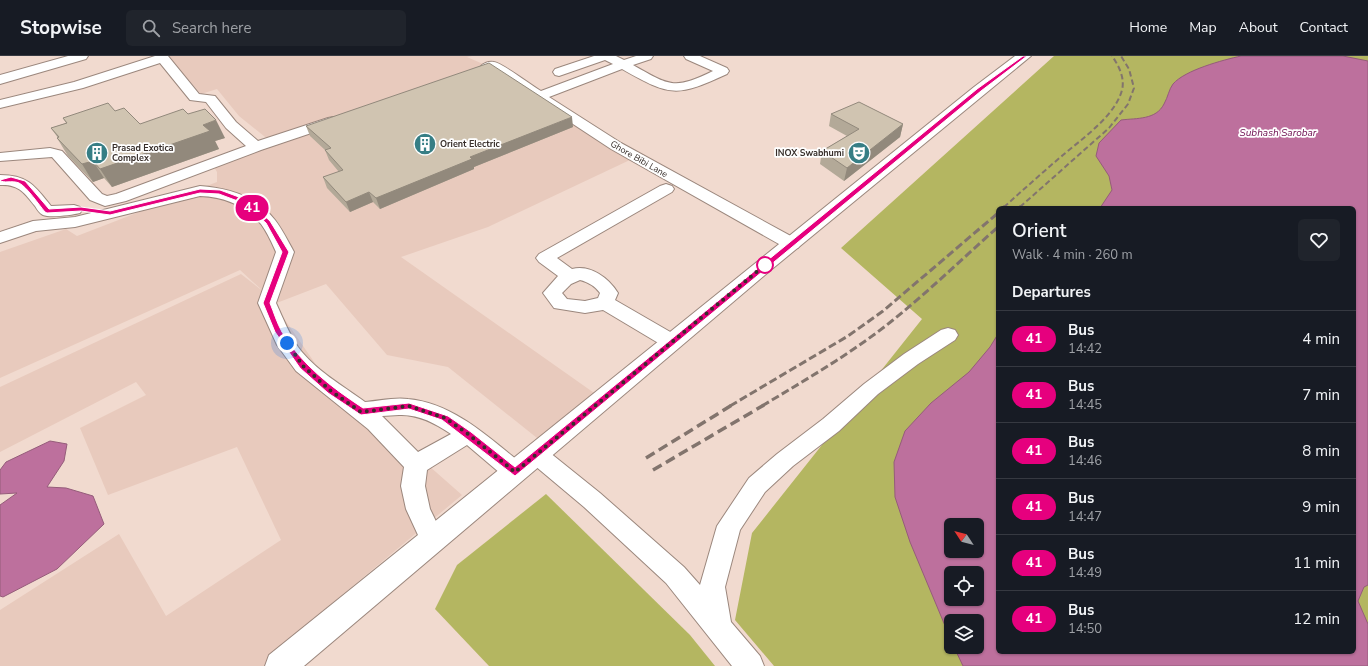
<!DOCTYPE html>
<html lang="en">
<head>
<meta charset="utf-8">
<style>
  body { margin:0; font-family:"Nunito Sans",sans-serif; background:#20242c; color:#f1f3f6; height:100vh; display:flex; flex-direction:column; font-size:15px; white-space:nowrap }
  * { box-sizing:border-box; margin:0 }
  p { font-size:13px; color:#9ea1a6 }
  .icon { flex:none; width:22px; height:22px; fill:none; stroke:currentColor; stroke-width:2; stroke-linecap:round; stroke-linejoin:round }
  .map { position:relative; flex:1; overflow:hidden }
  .side { position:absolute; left:996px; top:150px; width:360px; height:448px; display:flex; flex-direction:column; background:#171b24; border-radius:6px; box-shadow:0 1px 3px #0004 }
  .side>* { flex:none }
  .badge { padding:0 8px; border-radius:13px; font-size:14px; line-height:26px }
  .needle { width:26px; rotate:306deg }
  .tools { position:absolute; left:944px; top:462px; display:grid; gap:8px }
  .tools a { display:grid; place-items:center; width:40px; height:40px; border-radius:6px; background:#171b24; box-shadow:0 1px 3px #0004; font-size:20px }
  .you { position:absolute; width:20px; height:20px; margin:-10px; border:3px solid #fff; border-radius:50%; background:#1a73e8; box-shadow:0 0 0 6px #1a73e833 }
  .map>.badge { position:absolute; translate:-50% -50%; box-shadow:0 0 0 2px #fff }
  h2 { padding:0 16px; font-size:15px; line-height:36px }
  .round { display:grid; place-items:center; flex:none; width:42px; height:42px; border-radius:6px; background:#20242c }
  .headline { display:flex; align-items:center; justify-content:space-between; height:68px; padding:0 16px }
  h1 { font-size:19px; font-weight:600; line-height:30px }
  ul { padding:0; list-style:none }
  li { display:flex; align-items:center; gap:12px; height:56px; padding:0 16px; border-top:1px solid #363941 }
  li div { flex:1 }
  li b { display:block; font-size:15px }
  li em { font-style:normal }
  li .badge { min-width:44px; font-weight:700; text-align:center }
  header { display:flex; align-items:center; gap:24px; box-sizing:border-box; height:56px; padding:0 20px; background:#171b24; border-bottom:1px solid #363941 }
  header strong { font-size:19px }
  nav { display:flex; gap:22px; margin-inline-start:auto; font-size:14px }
  .search { width:280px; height:36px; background:#20242c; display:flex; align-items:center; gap:10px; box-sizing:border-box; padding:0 14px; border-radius:6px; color:#9ea1a6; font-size:15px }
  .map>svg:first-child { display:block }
  .built { fill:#e8cabd }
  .green { fill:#b4b661; fill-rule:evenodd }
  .water { fill:#bd709d; stroke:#955c7a; fill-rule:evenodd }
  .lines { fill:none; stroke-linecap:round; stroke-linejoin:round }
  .minor-casing { stroke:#9b877d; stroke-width:2 }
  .tertiary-casing { stroke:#9b877d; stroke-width:2 }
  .minor { fill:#fff; fill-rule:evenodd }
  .tertiary { fill:#fff; fill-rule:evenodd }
  .rail-far2 { stroke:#82746d; stroke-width:2; stroke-dasharray:5.5 3; stroke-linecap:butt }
  .rail-far1 { stroke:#82746d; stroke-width:3; stroke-dasharray:8 3.5; stroke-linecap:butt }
  .rail { stroke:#82746d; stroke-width:3.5; stroke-dasharray:10 5; stroke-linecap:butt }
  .wall { fill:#b3a998 }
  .shaded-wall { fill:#92897c }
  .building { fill:#d0c4b1; stroke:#92897c }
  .line { fill:#e6007e; stroke:#fff }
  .walk { stroke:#372e2a; stroke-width:4; stroke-dasharray:0 7.2 }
  .stop-dot { fill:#fff; stroke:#e6007e; stroke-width:2 }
  .labels { text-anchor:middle; stroke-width:3.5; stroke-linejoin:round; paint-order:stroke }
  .far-poi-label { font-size:9px; font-weight:bold; fill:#372e2a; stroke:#fff; text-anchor:start }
  .far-street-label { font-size:9px; fill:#372e2a; stroke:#fff }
  .far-water-label { font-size:10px; font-style:italic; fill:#6c0b4e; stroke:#fff }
</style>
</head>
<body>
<header>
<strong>Stopwise</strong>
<div class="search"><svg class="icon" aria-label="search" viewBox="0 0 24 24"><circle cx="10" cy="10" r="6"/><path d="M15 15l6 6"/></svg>Search here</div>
<nav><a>Home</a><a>Map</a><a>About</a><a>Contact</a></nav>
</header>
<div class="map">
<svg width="1368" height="610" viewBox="0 0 1368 610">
  <rect width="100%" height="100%" fill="#f1dacf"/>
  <path class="built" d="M168 0H472L467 1 490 11 632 103 488 171 401 201 597 339 542 386 448 311 387 299 326 228 274 248 319 313 462 439 324 554 266 610H0V554L119 478 166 560 281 484 237 391 108 439 80 372 146 339 136 326 0 396V331L241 218 264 236 240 214 0 322V196L66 173 77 180 217 126V116L214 111 275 89 239 60 217 33 201 38Z"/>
  <g class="green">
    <path d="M1054 0H1368V610H774L735 564 752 477 922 263 841 192ZM998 152H1354V596H998ZM951 469H977V495H951ZM951 517H977V543H951ZM951 565H977V591H951Z"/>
    <path d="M546 438 690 579 715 610H489L435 553 457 509Z"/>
  </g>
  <g class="water">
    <path d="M1241 0H1343L1368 5V529L1364 531 1358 545 1368 568V610H963L954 591H977V565H951V584L910 486 895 441 894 406 905 375 931 347 969 316 990 291 998 278V596H1354V152H1100L1112 134 1109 120 1096 100 1099 87 1121 64C1137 62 1156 64 1164 48 1168 41 1169 33 1173 28 1185 14 1223 4 1241 0ZM951 469H977V495H951ZM951 517H977V543H951Z"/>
    <path d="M50 385 67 388 64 405 47 431 66 432 93 440 104 468 57 513 3 541 0 540V449L17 437 0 438V414L6 406Z"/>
  </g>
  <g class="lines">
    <g class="minor-casing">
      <g id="minor">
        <path d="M68 0H88L86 3 0 28V19Z"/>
        <path d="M155 0H168L199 38 215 40 236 66 258 85 328 62 333 61 338 62 340 65 338 68 261 94 126 145 105 150 90 144 52 101 0 105V97L50 92 62 95 102 138 107 140 116 138 246 90 226 72 206 46 190 44 160 7 83 32 0 52V44L74 26Z"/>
        <path d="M594 0H616L624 4 636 0H653L651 3 633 9C670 30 674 34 713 15L686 3 684 0H700L727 12 729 15 727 18C677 41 671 41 622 13L549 41 621 87 798 184 801 188 798 192 792 193 786 192 611 93 491 14H482L480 11C483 7 489 5 494 6 502 7 531 29 541 35L613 8 605 4 559 20 555 19 553 16 555 13Z"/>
        <path d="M0 119C28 119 35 130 51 150L74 149 80 151 82 154 80 157C72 159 50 162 43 159 39 157 37 153 35 150 24 136 18 128 0 129Z"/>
        <path d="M666 128 672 130 674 133 672 136 557 202 572 213C590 208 609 222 618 237L615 244 679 281 682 286 679 291 672 293 665 291 603 254 585 257 554 252 543 237 558 220 539 206 536 202 539 198 660 130ZM580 224C588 226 595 230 600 237L598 242 585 245 567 243 562 237 571 228Z"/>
        <path d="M200 130C229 132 256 140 275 164 282 173 288 185 294 196L276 247C283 262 289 278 298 291 316 315 342 329 365 346 379 345 394 341 408 343 453 347 490 382 523 409L526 416 523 423 515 425 507 423 467 389 427 414 425 430 430 453 445 484 442 492 433 495 424 492 406 453 401 430 404 411 368 373 296 315 277 289 258 247 276 196C272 187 267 176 261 168 244 149 225 141 200 140L75 171 36 175 0 187V176L33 165 75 161ZM399 359C418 358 435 367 451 378L418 396 382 360Z"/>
        <path d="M948 272 955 274 958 279 955 284 918 308 878 338 839 375 793 410 765 436 740 474 725 531 731 566 760 600 764 610H732L666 527 584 451 528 404 525 398 528 392 536 389 544 392 600 437 684 511 700 529 717 470 749 422 777 398 823 363 864 328 904 298 941 274Z"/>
      </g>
    </g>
    <g class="tertiary-casing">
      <path id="tertiary" d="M1015 0H1031L772 213 304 610H265L269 599 974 31Z"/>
    </g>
    <use href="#minor" class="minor"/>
    <use href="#tertiary" class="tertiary"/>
    <g class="rail-far2">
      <path d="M1004 151C1023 134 1043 116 1063 99 1083 82 1115 60 1122 34 1125 22 1119 10 1112 0"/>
      <path d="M1020 151 1109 72 1128 48 1134 32 1129 13 1121 0"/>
    </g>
    <g class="rail-far1">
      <path d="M1003 152 1005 150"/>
      <path d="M1019 152 1021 150"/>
      <path d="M730 350 848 280 883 255 998 157"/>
      <path d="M762 350C807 323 852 297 893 264 929 235 963 202 998 171"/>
    </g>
    <g class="rail">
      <path d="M646 402 732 349"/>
      <path d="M653 414 764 349"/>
    </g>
  </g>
  <g class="wall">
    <path d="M115 55 140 68 188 58 225 82 215 85 219 93 112 131 104 122 93 126 68 100 57 82H58L51 72 66 67 63 62Z"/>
    <path d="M831 58 903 68 900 81 844 125 820 108 822 95 847 80 829 70Z"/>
    <path d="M306 70 573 71 474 111V113L380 153 373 146 350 156 327 132 323 121 339 116 329 104 325 94 310 80Z"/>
  </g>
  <g class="shaded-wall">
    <path d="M572 61 573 71 474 111V113L380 153 376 142 470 101Z"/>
    <path d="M216 64 225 82 215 85 219 93 112 131 100 113 203 69Z"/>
    <path d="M903 68 900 81 844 125 847 112Z"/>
    <path d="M93 105 104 122 93 126 82 108Z"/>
    <path d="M369 136 373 146 350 156 346 146Z"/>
  </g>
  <g class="building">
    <path d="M489 7 572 61 470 101 472 103 376 142 369 136 346 146 323 121 343 114 325 94 331 92 306 70Z"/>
    <path d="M859 46 903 68 847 112 822 95 859 73 831 58Z"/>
    <path d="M108 47 115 55 124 52 140 68 183 53 188 58 205 53 216 64 203 69 210 75 100 113 93 105 82 108 57 82 59 81 51 72 67 67 63 62Z"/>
  </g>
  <path class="line" d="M1023 0H1027L981 35 515 420 442 364 409 353 361 359 328 337 300 312 275 276 263 247 282 196 266 167 243 147 219 138 200 137 110 159 81 155 47 157 45 156C39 149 27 131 19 127 12 124 3 128 0 124L11 121 25 125 49 153 81 151 110 155 200 133 220 134 247 144 270 165 289 196 270 247C274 257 277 267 282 276 302 309 331 331 363 352L409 347 448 360 471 376 515 411 977 33Z"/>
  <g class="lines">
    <path class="walk" d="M287 287 303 310 331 335 361 356 409 350 445 362 468 378 515 416 765 209"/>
  </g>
  <defs>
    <g id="building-disc" transform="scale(1.15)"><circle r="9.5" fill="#367e85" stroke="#fff"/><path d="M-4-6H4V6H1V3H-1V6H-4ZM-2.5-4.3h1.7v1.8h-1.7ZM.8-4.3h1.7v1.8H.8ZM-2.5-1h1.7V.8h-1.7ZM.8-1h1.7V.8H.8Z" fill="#fff"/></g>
    <g id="theatre-disc" transform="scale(1.15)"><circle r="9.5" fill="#367e85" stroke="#fff"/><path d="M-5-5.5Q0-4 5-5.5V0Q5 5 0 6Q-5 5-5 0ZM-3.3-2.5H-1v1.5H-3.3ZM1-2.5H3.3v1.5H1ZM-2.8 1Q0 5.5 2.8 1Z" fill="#fff"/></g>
  </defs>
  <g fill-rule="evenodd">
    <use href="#building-disc" x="425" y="88"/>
    <use href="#building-disc" x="97" y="97"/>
    <use href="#theatre-disc" x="859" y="97"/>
  </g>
  <circle class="stop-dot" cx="765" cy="209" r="8"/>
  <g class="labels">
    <g class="far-poi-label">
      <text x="440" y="91">Orient Electric</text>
      <text x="112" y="95">Prasad Exotica<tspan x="112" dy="10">Complex</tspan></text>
      <text x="844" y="100" text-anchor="end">INOX Swabhumi</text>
    </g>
    <g class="far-street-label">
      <text transform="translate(639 103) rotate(30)" y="3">Ghore Bibi Lane</text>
    </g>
    <g class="far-water-label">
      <text x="1278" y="80">Subhash Sarobar</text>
    </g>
  </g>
</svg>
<div class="tools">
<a><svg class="needle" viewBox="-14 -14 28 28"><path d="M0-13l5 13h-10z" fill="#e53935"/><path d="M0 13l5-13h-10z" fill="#9ea1a6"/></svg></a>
<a><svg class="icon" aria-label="locate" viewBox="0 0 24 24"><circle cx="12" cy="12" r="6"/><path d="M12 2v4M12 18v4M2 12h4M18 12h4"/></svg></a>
<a><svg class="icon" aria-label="layers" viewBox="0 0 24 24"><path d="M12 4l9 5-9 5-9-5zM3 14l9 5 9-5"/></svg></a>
</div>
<div class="you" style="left:287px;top:287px"></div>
<b class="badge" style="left:252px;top:152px;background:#e6007e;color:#fff">41</b>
<section class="side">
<div class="headline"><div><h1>Orient</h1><p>Walk · 4 min · 260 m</p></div><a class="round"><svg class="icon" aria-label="heart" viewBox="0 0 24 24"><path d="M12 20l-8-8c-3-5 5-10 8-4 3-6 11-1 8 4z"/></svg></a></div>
<h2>Departures</h2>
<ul>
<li><span class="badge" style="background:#e6007e;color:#fff">41</span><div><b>Bus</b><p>14:42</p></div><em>4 min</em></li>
<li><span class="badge" style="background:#e6007e;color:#fff">41</span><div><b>Bus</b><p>14:45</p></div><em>7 min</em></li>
<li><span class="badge" style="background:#e6007e;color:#fff">41</span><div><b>Bus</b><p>14:46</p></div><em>8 min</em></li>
<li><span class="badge" style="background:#e6007e;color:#fff">41</span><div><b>Bus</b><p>14:47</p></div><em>9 min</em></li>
<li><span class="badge" style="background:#e6007e;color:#fff">41</span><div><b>Bus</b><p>14:49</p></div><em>11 min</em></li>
<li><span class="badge" style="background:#e6007e;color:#fff">41</span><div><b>Bus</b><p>14:50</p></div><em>12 min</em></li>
</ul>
</section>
</div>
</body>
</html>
